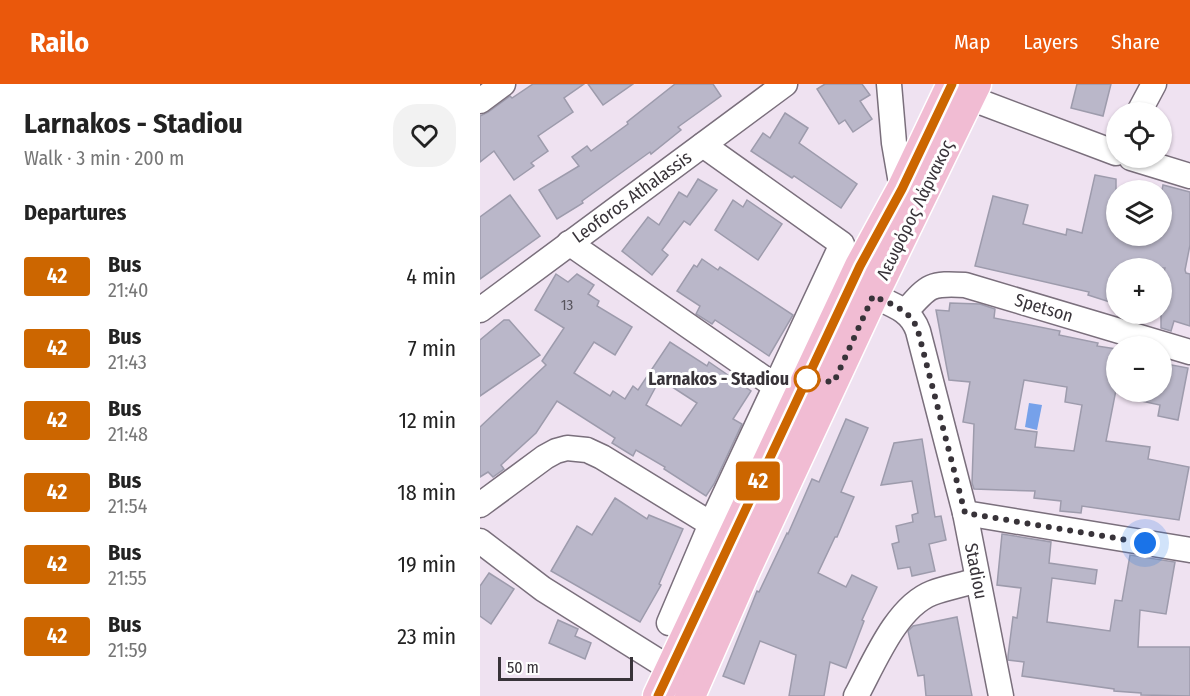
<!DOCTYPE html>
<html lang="en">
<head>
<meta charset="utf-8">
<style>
  body { margin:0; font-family:"Fira Sans Condensed",sans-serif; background:#f2f2f2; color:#222; height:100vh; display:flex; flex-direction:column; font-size:22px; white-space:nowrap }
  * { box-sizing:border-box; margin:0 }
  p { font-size:20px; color:#767676 }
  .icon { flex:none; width:33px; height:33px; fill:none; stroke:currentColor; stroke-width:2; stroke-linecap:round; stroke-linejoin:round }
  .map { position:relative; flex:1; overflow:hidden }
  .drawer { display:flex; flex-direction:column; background:#fff; width:480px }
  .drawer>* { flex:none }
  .badge { padding:0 12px; border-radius:4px; font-size:21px; line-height:39px }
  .buttons { position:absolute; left:626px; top:18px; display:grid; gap:12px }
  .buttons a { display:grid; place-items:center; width:66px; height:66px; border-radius:50%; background:#fff; box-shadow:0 2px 4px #0004; font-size:30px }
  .scale { position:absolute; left:18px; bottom:15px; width:135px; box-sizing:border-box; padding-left:6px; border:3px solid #383339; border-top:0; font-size:16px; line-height:21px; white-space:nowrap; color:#383339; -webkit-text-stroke:4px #fff; paint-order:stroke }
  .you { position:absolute; width:30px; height:30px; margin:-15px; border:4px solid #fff; border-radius:50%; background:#1a73e8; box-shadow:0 0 0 9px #1a73e833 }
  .map>.badge { position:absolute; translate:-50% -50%; box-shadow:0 0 0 3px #fff }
  h2 { padding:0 24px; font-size:22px; line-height:54px }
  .round { display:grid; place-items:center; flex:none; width:63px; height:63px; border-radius:24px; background:#f2f2f2 }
  .head { display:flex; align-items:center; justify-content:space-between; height:102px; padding:0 24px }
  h1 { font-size:28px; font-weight:700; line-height:45px }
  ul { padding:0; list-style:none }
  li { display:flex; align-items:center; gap:18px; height:72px; padding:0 24px }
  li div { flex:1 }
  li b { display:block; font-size:22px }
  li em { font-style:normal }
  li .badge { min-width:66px; font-weight:700; text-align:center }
  header { display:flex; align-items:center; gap:36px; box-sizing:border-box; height:84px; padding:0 30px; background:#ea580c; color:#fff }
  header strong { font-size:28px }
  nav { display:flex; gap:33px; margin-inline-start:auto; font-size:21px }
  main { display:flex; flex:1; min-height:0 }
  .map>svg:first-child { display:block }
  .water { fill:#76a1ea }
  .building { fill:#bab7c9; stroke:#9d9bac; stroke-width:1.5; fill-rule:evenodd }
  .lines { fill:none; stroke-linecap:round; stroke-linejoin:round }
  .minor-casing { stroke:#7a6f7c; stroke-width:27 }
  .major-casing { stroke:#fff; stroke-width:33 }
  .minor { stroke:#fff; stroke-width:24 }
  .major { stroke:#f1bcd3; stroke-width:30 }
  .line-casing { stroke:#fff; stroke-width:14 }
  .line { stroke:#c60; stroke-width:9 }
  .walk { stroke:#383339; stroke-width:6; stroke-dasharray:0 10.8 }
  .stop-dot { fill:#fff; stroke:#c60; stroke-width:3 }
  .labels { text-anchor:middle; stroke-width:6; stroke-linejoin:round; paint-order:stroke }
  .number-label { font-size:15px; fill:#58545d }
  .street-label { font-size:18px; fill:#383339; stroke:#fff }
  .stop-label { font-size:18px; font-weight:bold; fill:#383339; stroke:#fff; text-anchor:end }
</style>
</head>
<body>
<header>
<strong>Railo</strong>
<nav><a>Map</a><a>Layers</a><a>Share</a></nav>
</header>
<main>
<section class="drawer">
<div class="head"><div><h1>Larnakos - Stadiou</h1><p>Walk · 3 min · 200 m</p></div><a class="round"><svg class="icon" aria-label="heart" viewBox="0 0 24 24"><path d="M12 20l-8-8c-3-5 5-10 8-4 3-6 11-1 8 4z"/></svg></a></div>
<h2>Departures</h2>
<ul>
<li><span class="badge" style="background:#c60;color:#fff">42</span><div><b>Bus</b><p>21:40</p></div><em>4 min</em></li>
<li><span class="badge" style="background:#c60;color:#fff">42</span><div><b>Bus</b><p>21:43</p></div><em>7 min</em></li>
<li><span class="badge" style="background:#c60;color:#fff">42</span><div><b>Bus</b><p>21:48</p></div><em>12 min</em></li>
<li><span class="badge" style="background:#c60;color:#fff">42</span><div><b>Bus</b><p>21:54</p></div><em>18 min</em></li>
<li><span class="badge" style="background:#c60;color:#fff">42</span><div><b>Bus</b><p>21:55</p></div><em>19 min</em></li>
<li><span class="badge" style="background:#c60;color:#fff">42</span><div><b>Bus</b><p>21:59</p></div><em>23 min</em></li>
</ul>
</section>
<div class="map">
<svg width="710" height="612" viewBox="0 0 710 612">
  <rect width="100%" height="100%" fill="#efe2f1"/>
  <path class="water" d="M549 319 562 321 557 346 545 343Z"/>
  <g class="building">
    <path d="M53 0H104L84 14 93 28 58 52 68 67 51 79 54 82 34 96 14 67 0 78V32L8 28 30 12 32 14Z"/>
    <path d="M108 0H153L123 21Z"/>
    <path d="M195 0H233L241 12 198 43 201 46 171 70 170 68 102 117 103 119 77 135 59 106 99 82 92 73 107 62 111 67 148 40 147 38Z"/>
    <path d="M345 0H382L390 11 380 17 392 35 373 48 365 36 359 40 337 5Z"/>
    <path d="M597 0H631L623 32 591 24Z"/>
    <path d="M305 29 328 44 319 59 377 100 361 124 314 92 312 94 271 67 283 49 290 54Z"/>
    <path d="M615 91 636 95V152H681V111L683 101 710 108V161L705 186 706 189 710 190V242L694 237 691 247 681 244V200L685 184H636V220L608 211 609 208 495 182 513 112 548 121 543 140 586 151 587 145 602 149Z"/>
    <path d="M218 95 237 106 210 141 204 137 182 166 188 171 172 191 142 167 168 133 179 141 199 108 207 113Z"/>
    <path d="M30 111 60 152 0 195V133Z"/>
    <path d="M253 116 263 123 267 116 302 140 278 176 235 146Z"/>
    <path d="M222 175 238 186 240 183 313 231 289 272 235 236 232 240 216 230 220 222 197 207 214 181 217 183Z"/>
    <path d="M76 190 88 198 97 190 114 201 108 210 119 217 117 222 152 243 135 271 114 258 94 289 130 312 133 307 145 315 153 302 158 306 190 258 227 282 229 278 271 307 253 335 262 340 234 400 226 412 184 385 185 383 156 366 153 372 132 359 135 354 77 317 56 349 21 381 24 385 13 393 8 388 0 393V343L66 281 62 277 84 244 55 226ZM180 295 217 319 201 342 166 321Z"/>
    <path d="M470 219 500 220 515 225 514 234 580 247 579 251 618 259 617 262 636 265V306L626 357 670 363 668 375 709 383 699 436 602 422 601 429 580 427 581 417 554 414 555 407 494 405 492 399 494 340 483 338 490 298 469 296 456 226 469 227ZM544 296 587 303 585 318 602 321 594 367 555 363 557 348 535 345Z"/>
    <path d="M24 236H29L60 271 0 312V256Z"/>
    <path d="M681 279 708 284 698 336 678 332 680 321 647 314 648 308H681Z"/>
    <path d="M366 335 388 344 361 408 374 413 357 453H355L338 489 366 503 372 491 397 503 382 536 384 537 366 584 350 578 344 612H309L316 571 280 557 264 600 243 592 277 507 279 508 307 449 308 450 332 395 339 398Z"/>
    <path d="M442 355 455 433 461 432 466 456 449 460 455 487 432 492 430 483 418 485 412 460 419 458 416 442 433 438 432 431 438 429 432 397 401 401 414 359Z"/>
    <path d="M135 414 167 435 169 431 203 445 179 500 181 501 160 538 71 487 97 442 112 451Z"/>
    <path d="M522 450 571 458 569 479 617 486 615 500 572 494 567 538 630 547 635 516 642 517 650 471 695 478 686 530 660 526 658 563H710V612L661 611V609L634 607V605L542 592 544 578 528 576V572L533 533 537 534 541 504 517 501Z"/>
    <path d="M9 489 34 505 11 540 0 532V502Z"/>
    <path d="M477 533 492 612H446L444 591 438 592 428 547 433 542Z"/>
    <path d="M78 536 98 545 95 552 111 559 105 575 69 559Z"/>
  </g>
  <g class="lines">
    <g class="minor-casing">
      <g id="minor">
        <path d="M409 0 414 59 422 105"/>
        <path d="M490 14 636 69"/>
        <path d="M0 17 23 0"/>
        <path d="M659 28 674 0"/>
        <path d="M651 74 710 92"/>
        <path d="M89 159 295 302"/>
        <path d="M393 212C413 221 431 226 438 247L485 429 521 612"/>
        <path d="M0 226 305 0"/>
        <path d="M426 227C449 201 450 199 485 201L710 268"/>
        <path d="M0 421 65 373 76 367 87 364 107 366 122 373 231 440"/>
        <path d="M485 429 710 466"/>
        <path d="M0 457 63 505 189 584"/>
        <path d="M189 539 231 440 362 160 223 61"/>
        <path d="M376 612C394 579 416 523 452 509 467 503 483 501 497 496"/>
      </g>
    </g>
    <g class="major-casing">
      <g id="major">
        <path d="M178 612 380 182 422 105 472 0"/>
        <path d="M210 612 265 487 393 212 496 0"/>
      </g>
    </g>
    <use href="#minor" class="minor"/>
    <use href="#major" class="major"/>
  </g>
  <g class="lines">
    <g class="line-casing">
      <path id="line" d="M178 612 380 182 422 105 472 0"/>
    </g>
    <use href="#line" class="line"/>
    <path class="walk" d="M327 295 354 298 393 212C413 221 431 226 438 247L485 429 665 459"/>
  </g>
  <circle class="stop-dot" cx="327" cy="295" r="12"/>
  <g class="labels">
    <g class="number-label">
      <text x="87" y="226">13</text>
    </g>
    <g class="street-label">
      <text transform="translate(152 113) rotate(-36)" y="6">Leoforos Athalassis</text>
      <text transform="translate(435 126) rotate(-64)" y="6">Λεωφόρος Λάρνακος</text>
      <text transform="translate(564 224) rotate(17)" y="6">Spetson</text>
      <text transform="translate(496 487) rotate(79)" y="6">Stadiou</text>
    </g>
    <g class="stop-label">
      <text x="309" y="301">Larnakos - Stadiou</text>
    </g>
  </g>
</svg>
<div class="buttons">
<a><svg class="icon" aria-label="locate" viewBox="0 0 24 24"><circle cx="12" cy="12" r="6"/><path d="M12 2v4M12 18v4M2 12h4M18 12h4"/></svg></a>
<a><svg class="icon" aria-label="layers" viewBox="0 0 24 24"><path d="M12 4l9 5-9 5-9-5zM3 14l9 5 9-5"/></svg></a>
<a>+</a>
<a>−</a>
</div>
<div class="scale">50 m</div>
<div class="you" style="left:665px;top:459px"></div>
<b class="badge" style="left:278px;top:397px;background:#c60;color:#fff">42</b>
</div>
</main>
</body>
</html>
